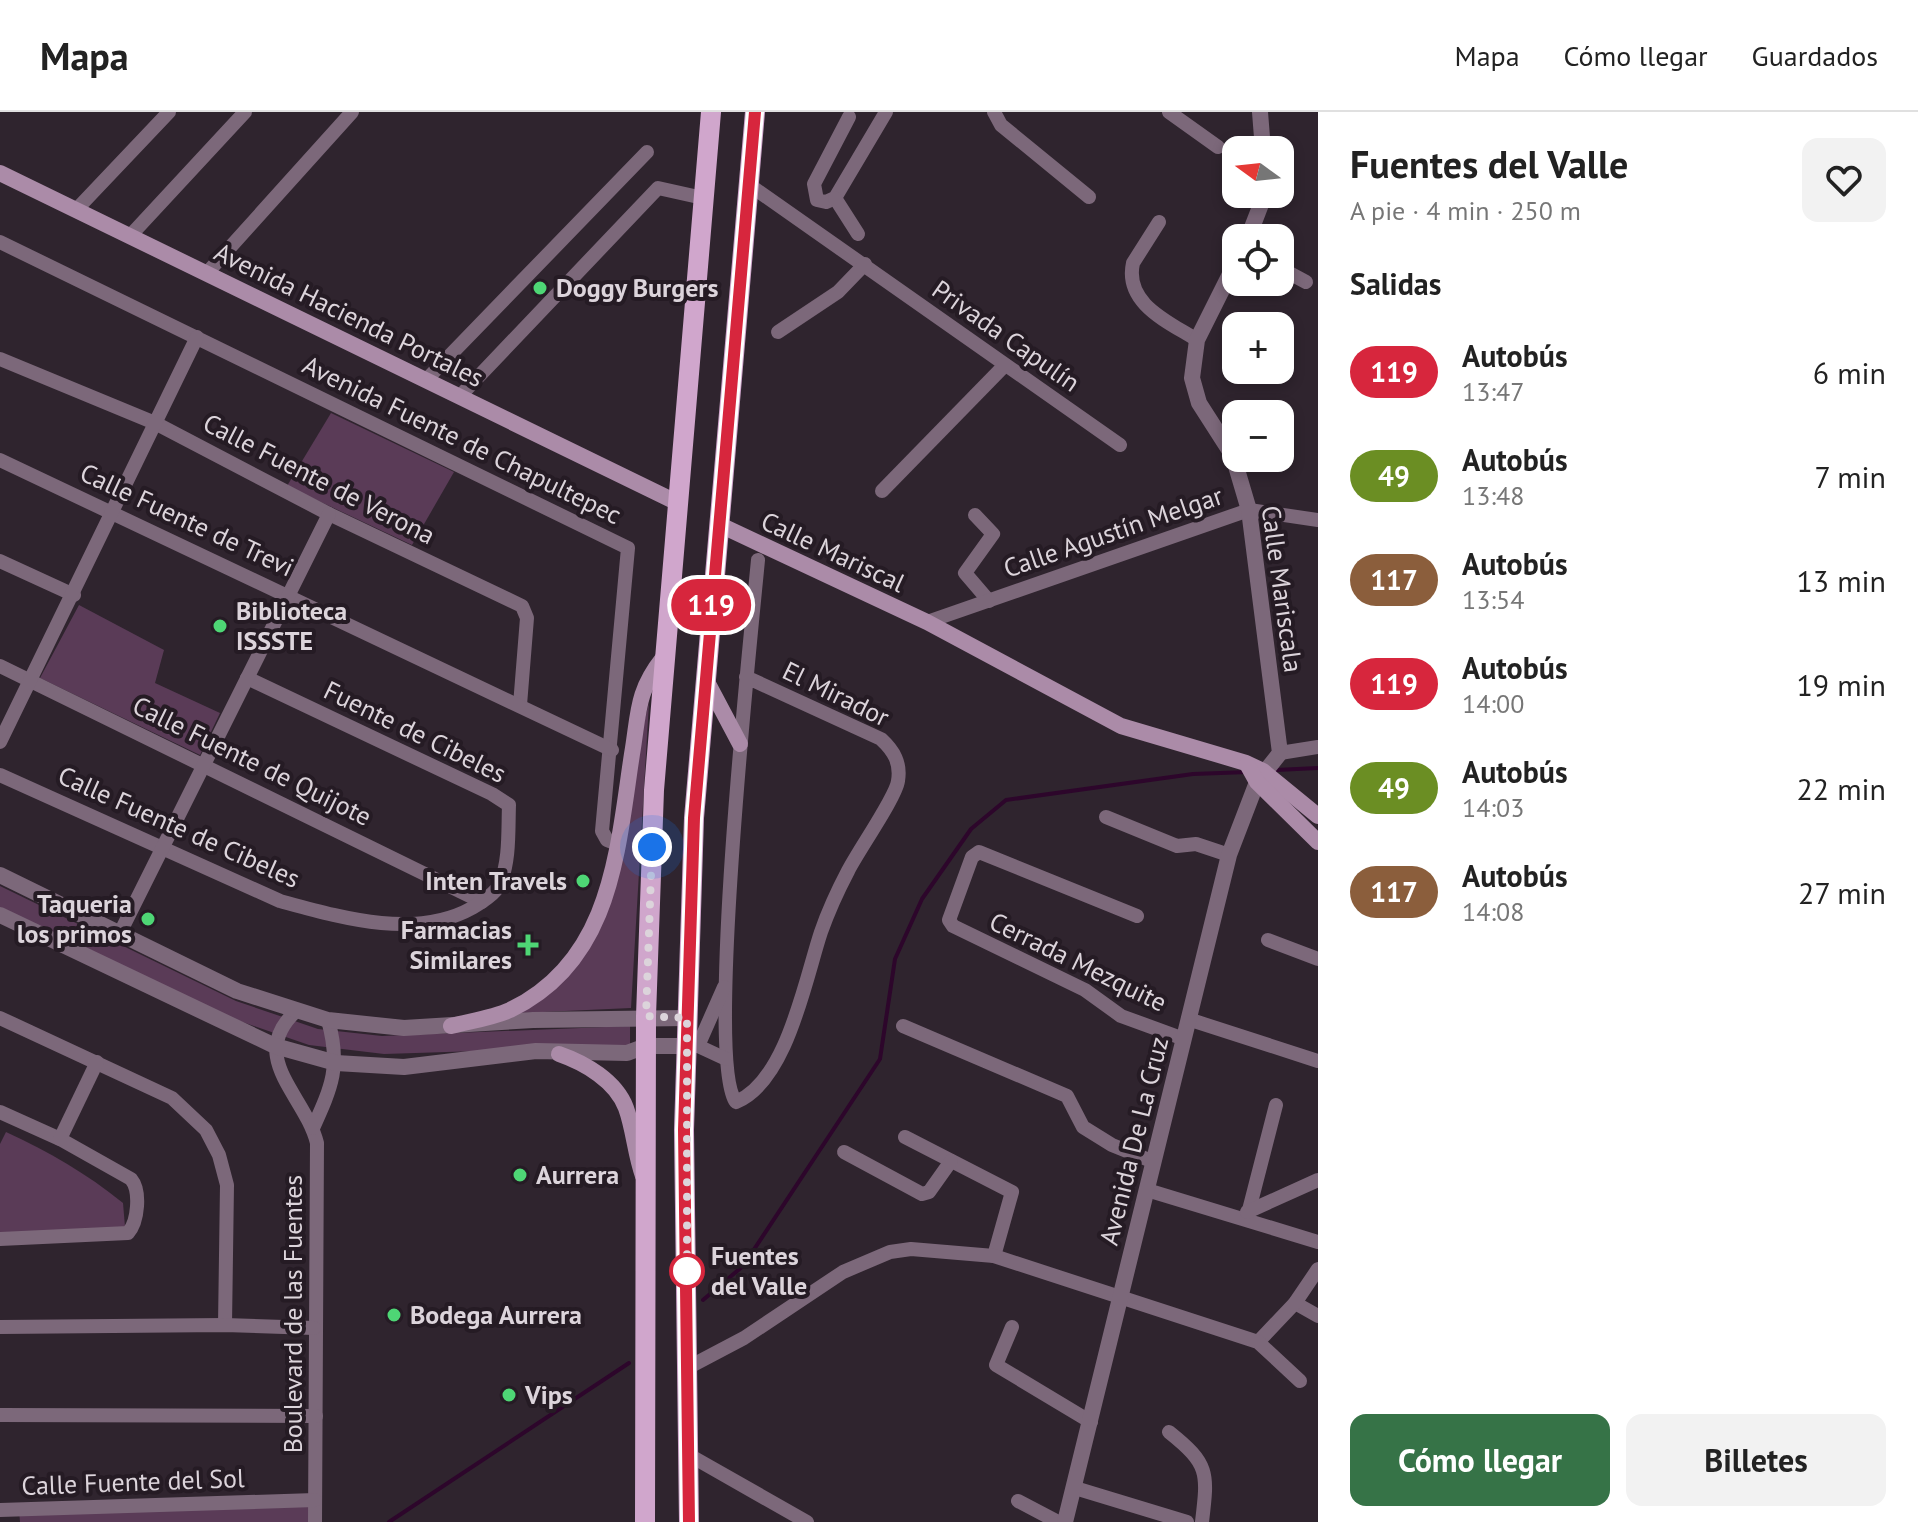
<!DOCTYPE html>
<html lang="es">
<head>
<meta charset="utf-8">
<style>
  body { margin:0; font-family:"PT Sans",sans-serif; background:#f2f2f2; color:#222; height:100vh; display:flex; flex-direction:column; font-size:30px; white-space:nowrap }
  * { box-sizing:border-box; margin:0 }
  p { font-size:26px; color:#767676 }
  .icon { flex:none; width:44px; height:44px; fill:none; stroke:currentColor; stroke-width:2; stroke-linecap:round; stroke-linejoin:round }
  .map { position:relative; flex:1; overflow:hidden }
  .details { display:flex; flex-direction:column; background:#fff; width:600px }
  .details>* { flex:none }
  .badge { padding:0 16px; border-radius:26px; font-size:28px; line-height:52px }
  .needle { width:52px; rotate:285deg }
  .fabs { position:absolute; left:1222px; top:24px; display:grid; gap:16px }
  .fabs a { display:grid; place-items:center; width:72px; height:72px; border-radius:16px; background:#fff; box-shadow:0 4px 12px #0003; font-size:40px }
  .you { position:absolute; width:40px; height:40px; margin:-20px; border:6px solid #fff; border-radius:50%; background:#1a73e8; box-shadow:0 0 0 12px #1a73e833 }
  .map>.badge { position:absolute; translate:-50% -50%; box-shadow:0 0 0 4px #fff }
  h2 { padding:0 32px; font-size:30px; line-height:72px }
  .round { display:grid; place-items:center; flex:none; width:84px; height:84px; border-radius:16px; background:#f2f2f2 }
  .summary { display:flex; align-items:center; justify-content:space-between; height:136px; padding:0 32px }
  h1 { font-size:38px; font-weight:700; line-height:60px }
  .action { display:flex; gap:16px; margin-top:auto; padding:16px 32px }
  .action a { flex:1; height:92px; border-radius:16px; background:#367347; color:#fff; font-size:32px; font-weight:700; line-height:92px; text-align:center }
  .action a+a { background:#f2f2f2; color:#222 }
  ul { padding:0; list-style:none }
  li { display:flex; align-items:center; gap:24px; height:104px; padding:0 32px }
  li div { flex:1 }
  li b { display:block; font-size:30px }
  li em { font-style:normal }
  li .badge { min-width:88px; font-weight:700; text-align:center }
  header { display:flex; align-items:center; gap:48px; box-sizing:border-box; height:112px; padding:0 40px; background:#fff; border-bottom:2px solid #e0e0e0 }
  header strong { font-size:38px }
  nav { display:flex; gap:44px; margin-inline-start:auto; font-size:28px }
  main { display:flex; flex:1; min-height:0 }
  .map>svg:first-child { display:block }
  .green { fill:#5a3b57 }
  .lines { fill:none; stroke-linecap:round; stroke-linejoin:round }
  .stream { stroke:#2d062b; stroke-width:4 }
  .minor { stroke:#7c687a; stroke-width:14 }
  .tertiary { stroke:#7c687a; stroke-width:16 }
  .secondary { stroke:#ab8ba8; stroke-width:16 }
  .primary { stroke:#d0a6cc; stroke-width:20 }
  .line-casing { stroke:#fff; stroke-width:18 }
  .line { stroke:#d7263d; stroke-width:12 }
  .walk { stroke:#dcd4db; stroke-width:8; stroke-dasharray:0 14.4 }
  .poi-dot { fill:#4ed675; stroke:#251b24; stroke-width:3 }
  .stop-dot { fill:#fff; stroke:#d7263d; stroke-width:4 }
  .labels { text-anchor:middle; stroke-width:8; stroke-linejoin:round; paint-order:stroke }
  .poi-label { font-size:26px; font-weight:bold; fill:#dcd4db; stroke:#251b24; text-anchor:start }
  .street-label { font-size:26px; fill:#dcd4db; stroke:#251b24 }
  .stop-label { font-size:26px; font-weight:bold; fill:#dcd4db; stroke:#251b24; text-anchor:start }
</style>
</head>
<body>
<header>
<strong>Mapa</strong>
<nav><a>Mapa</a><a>Cómo llegar</a><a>Guardados</a></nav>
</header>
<main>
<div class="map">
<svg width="1318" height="1410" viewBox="0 0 1318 1410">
  <rect width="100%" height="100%" fill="#2f242e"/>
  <g class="green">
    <path d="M331 301 454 360 412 433 287 374Z"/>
    <path d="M79 493 164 538 155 571 220 601 200 643 40 566Z"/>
    <path d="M649 591 631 896 521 901 586 834Z"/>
    <path d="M0 774 236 889 318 917 382 924 630 914V934L384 942 309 933 234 907 0 795Z"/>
    <path d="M6 1020C49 1040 86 1061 123 1091L125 1115 0 1124V1032Z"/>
    <path d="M318 1391 321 1410H20L19 1398Z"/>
  </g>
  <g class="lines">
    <g class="stream">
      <path d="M1276 658 1318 656"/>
      <path d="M703 1188 743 1154 880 947 895 847 922 787 971 717 1006 688 1193 662 1248 660"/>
      <path d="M389 1410 629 1251"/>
    </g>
    <g class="minor">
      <path d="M994 0 1001 13 1089 85"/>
      <path d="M1169 0 1218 35"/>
      <path d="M849 5 814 72 817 88 826 90 835 86 886 0"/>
      <path d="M748 72 1120 333"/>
      <path d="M835 86 858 122"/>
      <path d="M76 98 169 0"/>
      <path d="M1159 110 1133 151C1124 192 1169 210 1197 228"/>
      <path d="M130 124 245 0"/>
      <path d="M0 130 628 436 602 719 607 728 617 732"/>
      <path d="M1280 156 1306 170"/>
      <path d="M207 161 352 0"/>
      <path d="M778 220 838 180 865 152"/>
      <path d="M0 247 155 311 329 402 522 494 527 506 520 593"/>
      <path d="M427 267 647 40"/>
      <path d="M461 283 658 76 703 86"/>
      <path d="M0 348 612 638"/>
      <path d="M882 379 1005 253"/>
      <path d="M975 403 993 422 965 461 989 489"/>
      <path d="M0 449 74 483"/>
      <path d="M927 510 1249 398 1318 408"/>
      <path d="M0 554 482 790"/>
      <path d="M746 565 881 627C894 639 901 651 898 669 896 685 858 739 848 759 838 778 828 800 821 820 805 868 787 969 736 990 705 951 751 522 758 448"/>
      <path d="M0 630 197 225"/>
      <path d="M1280 641 1318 635"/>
      <path d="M0 663 280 789C339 805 415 828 472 796 482 790 495 782 500 772 510 748 508 719 509 693L492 682 247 566"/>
      <path d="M1106 705 1177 734 1196 732 1229 743"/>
      <path d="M1137 804 979 740 972 745 949 808 953 814 1085 878 1121 904 1184 927"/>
      <path d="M120 821 329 402"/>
      <path d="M1268 828 1318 847"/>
      <path d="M295 900C247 946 305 983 317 1031L315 1410"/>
      <path d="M0 906 172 986 206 1018 219 1043 227 1073 225 1213"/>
      <path d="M1188 907 1318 949"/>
      <path d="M903 914 1067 984 1083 1015 1112 1033 1154 1050"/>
      <path d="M690 934H698L726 947"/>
      <path d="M698 934 724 875"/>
      <path d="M0 1000 60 1027 131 1067C141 1079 138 1110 128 1121L0 1127"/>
      <path d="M313 1016C332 974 341 954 328 908"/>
      <path d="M905 1025 1012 1080 994 1144"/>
      <path d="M60 1027 97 950"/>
      <path d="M844 1040 922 1082 929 1080 951 1049"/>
      <path d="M1147 1078 1318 1130"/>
      <path d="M1249 1098 1276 993"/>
      <path d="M1247 1100 1318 1068"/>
      <path d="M1295 1191 1318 1204"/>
      <path d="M0 1215 225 1213 314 1216"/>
      <path d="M1012 1215 996 1253 1091 1310"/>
      <path d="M1258 1230 1295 1191 1318 1157"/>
      <path d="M689 1255 744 1226 843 1160 890 1140 911 1137 994 1144 1258 1230 1300 1269"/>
      <path d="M0 1303 316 1304"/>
      <path d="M1169 1320C1209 1352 1208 1360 1202 1410"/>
      <path d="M689 1343 807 1410"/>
      <path d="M1075 1376 1187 1410"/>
      <path d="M1018 1389 1058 1410"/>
      <path d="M0 1398 315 1388"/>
    </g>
    <g class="tertiary">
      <path d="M1260 0 1263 38"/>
      <path d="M1248 126 1265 82"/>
      <path d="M0 763 237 879 328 908 404 916 533 908 687 906"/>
      <path d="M0 803 275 934 336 951 404 955 536 939 627 941 646 934H686"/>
      <path d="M1065 1410 1229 743 1257 670 1280 641 1249 398 1233 344 1199 291 1192 266 1197 228 1236 150"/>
    </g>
    <g class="secondary">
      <path d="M0 61 676 390"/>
      <path d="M718 412 927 510 1121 614 1246 651 1263 659 1318 704"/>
      <path d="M705 566 740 632"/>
      <path d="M1247 652 1257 670 1318 730"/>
      <path d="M451 914C470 909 492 906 510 898 612 849 617 740 632 642 639 601 636 580 663 546"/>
      <path d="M559 942C585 951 616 969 626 996 634 1018 635 1042 643 1064"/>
    </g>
    <g class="primary">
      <path d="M645 1410 646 904 654 678 711 0"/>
      <path d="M689 1410 684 1018 694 706 755 0"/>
    </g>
  </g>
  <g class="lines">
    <g class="line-casing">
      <path id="line" d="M689 1410 684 1018 694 706 755 0"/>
    </g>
    <use href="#line" class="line"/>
    <path class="walk" d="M652 735 646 904 687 906V1166V1159"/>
  </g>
  <g class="poi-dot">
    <circle cx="540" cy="176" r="8"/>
    <circle cx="220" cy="514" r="8"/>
    <circle cx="583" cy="769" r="8"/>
    <circle cx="148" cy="807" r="8"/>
    <path d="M524 821h8v8h8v8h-8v8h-8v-8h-8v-8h8z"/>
    <circle cx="520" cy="1063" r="8"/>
    <circle cx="394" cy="1203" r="8"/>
    <circle cx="509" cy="1283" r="8"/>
  </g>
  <circle class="stop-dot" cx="687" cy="1159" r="16"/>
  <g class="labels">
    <g class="poi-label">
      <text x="556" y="185">Doggy Burgers</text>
      <text x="236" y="508">Biblioteca<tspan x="236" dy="30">ISSSTE</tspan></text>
      <text x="567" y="778" text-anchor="end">Inten Travels</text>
      <text x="132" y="801" text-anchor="end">Taqueria<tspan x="132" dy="30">los primos</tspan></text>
      <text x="512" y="827" text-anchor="end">Farmacias<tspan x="512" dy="30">Similares</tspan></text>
      <text x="536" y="1072">Aurrera</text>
      <text x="410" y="1212">Bodega Aurrera</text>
      <text x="525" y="1292">Vips</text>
    </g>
    <g class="street-label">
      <text transform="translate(349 203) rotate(26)" y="9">Avenida Hacienda Portales</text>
      <text transform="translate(1006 224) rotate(35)" y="9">Privada Capulín</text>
      <text transform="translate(462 328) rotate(26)" y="9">Avenida Fuente de Chapultepec</text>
      <text transform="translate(319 367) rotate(27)" y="9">Calle Fuente de Verona</text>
      <text transform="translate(187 408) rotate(25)" y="9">Calle Fuente de Trevi</text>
      <text transform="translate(1113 420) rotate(-19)" y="9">Calle Agustín Melgar</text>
      <text transform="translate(833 440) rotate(25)" y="9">Calle Mariscal</text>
      <text transform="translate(1282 477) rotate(82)" y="9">Calle Mariscala</text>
      <text transform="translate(836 582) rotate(26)" y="9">El Mirador</text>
      <text transform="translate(415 620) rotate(26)" y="9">Fuente de Cibeles</text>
      <text transform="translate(252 649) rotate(26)" y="9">Calle Fuente de Quijote</text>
      <text transform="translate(179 715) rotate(24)" y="9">Calle Fuente de Cibeles</text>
      <text transform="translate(1078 850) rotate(26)" y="9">Cerrada Mezquite</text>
      <text transform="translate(1134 1029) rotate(-76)" y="9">Avenida De La Cruz</text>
      <text transform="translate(293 1202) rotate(-90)" y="9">Boulevard de las Fuentes</text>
      <text transform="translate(133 1370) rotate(-2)" y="9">Calle Fuente del Sol</text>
    </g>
    <g class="stop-label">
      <text x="711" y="1153">Fuentes<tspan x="711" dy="30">del Valle</tspan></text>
    </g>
  </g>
</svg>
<div class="fabs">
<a><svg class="needle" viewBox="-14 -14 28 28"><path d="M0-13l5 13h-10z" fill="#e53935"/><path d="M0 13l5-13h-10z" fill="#767676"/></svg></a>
<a><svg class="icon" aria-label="locate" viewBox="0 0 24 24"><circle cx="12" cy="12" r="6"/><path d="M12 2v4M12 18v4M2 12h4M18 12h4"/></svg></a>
<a>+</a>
<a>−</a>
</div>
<div class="you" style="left:652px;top:735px"></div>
<b class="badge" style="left:711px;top:493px;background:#d7263d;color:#fff">119</b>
</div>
<section class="details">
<div class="summary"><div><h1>Fuentes del Valle</h1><p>A pie · 4 min · 250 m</p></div><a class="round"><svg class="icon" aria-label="heart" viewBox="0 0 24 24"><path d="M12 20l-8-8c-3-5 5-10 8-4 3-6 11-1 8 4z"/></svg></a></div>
<h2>Salidas</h2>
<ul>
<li><span class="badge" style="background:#d7263d;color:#fff">119</span><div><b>Autobús</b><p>13:47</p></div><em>6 min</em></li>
<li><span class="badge" style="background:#6b8e23;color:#fff">49</span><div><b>Autobús</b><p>13:48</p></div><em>7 min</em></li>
<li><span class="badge" style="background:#8b5e3c;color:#fff">117</span><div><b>Autobús</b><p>13:54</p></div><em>13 min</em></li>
<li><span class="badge" style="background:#d7263d;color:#fff">119</span><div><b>Autobús</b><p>14:00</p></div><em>19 min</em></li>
<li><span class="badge" style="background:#6b8e23;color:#fff">49</span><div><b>Autobús</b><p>14:03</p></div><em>22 min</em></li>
<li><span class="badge" style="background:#8b5e3c;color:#fff">117</span><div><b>Autobús</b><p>14:08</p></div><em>27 min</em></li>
</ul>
<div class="action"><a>Cómo llegar</a><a>Billetes</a></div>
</section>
</main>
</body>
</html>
